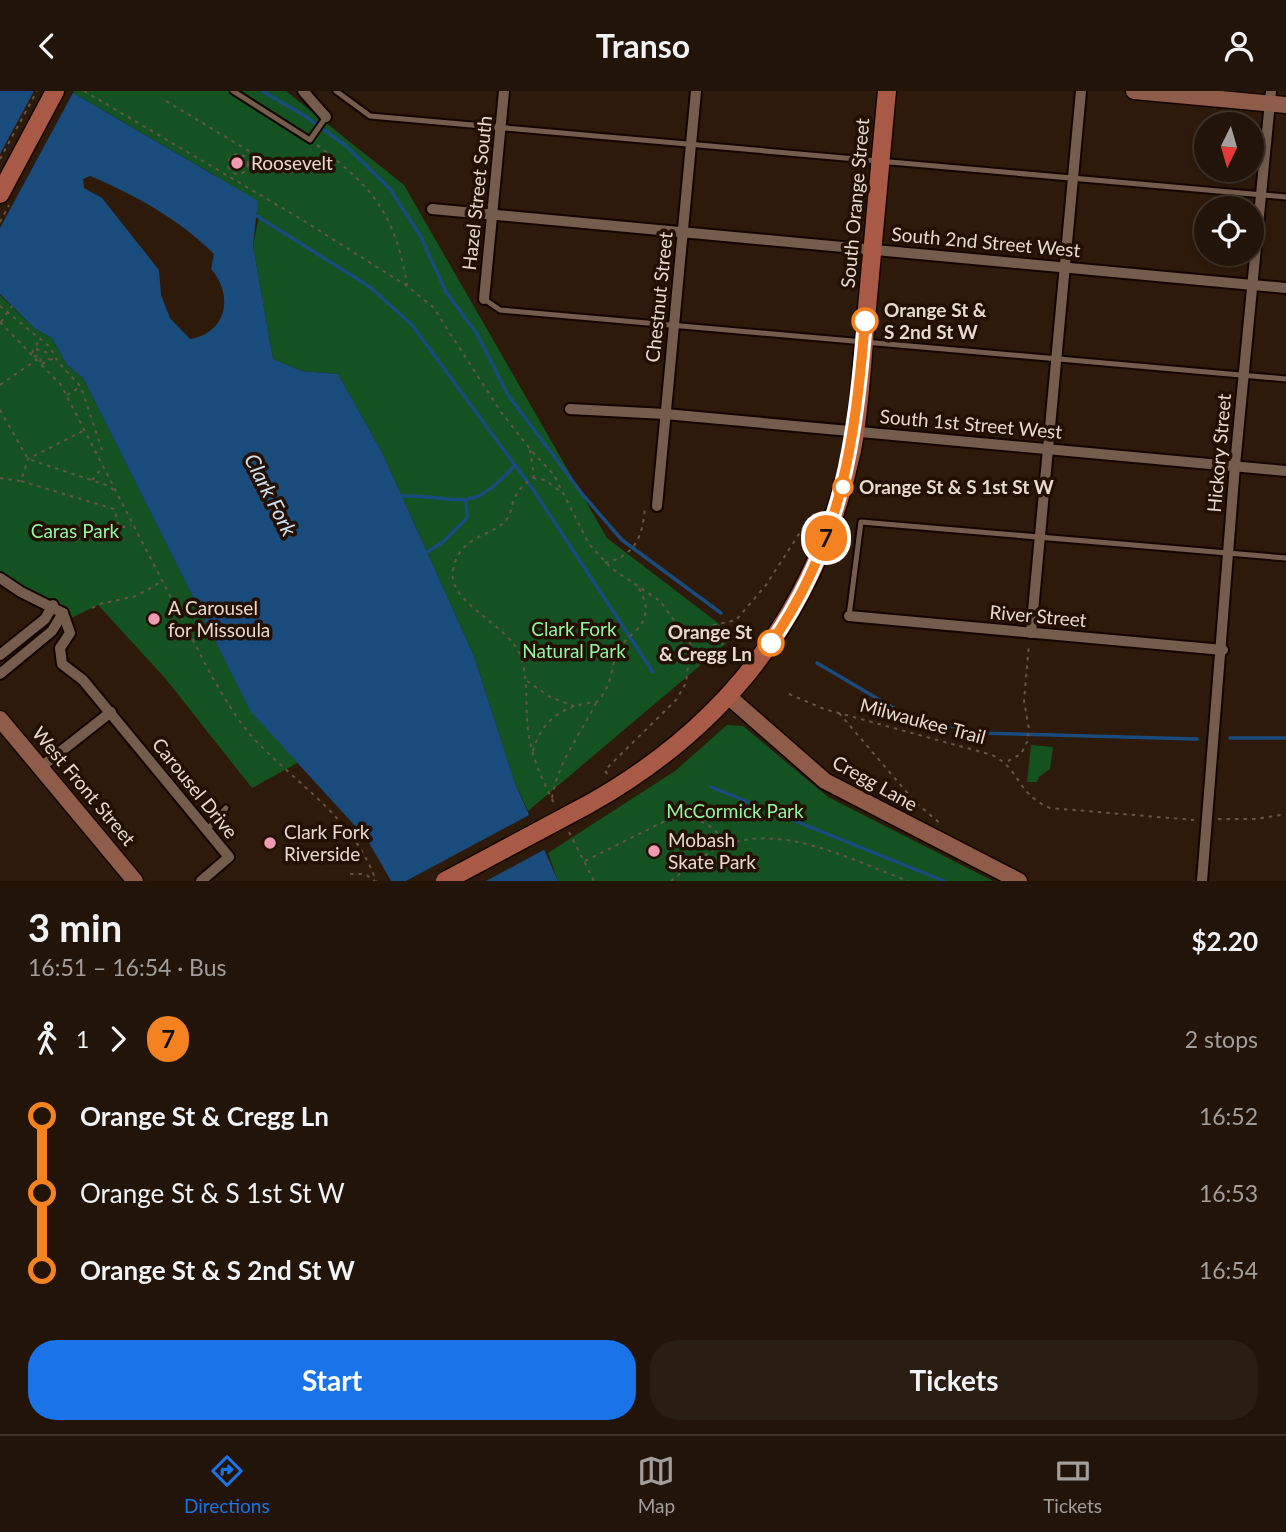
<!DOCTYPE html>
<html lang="en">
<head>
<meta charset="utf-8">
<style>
  body { margin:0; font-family:Lato,sans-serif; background:#2a1d12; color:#f1f3f6; height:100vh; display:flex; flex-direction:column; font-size:26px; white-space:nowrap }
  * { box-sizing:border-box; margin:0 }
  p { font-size:23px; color:#a29e9c }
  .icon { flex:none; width:38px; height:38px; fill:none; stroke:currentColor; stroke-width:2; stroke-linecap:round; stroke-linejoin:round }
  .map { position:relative; height:790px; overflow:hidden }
  .drawer { display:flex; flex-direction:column; background:#221408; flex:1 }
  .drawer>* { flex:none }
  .badge { padding:0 14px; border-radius:23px; font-size:24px; line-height:46px }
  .needle { width:46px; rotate:185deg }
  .buttons { position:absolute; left:1194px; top:21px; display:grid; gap:14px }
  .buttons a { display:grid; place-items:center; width:70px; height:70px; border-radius:50%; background:#221408; box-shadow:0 4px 10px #0003,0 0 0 2px #3f3329; font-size:35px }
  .map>.badge { position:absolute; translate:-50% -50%; box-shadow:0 0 0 4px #fff }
  .legs { display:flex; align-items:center; gap:10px; height:77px; padding:0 28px; font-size:23px }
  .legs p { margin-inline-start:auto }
  .overview { display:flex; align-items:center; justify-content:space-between; height:119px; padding:0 28px }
  h1 { font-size:38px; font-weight:700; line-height:52px }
  .cta { display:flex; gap:14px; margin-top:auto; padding:14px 28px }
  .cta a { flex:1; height:80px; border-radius:28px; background:#1a73e8; color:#fff; font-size:28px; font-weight:700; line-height:80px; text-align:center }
  .cta a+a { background:#2a1d12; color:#f1f3f6 }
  ul { padding:0 28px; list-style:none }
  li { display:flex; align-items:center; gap:24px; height:77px; font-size:26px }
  li i { display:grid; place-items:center; width:10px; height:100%; margin:0 9px; background:currentColor }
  li i::after { content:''; width:18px; height:18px; margin:-9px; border:5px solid; border-radius:50%; background:#221408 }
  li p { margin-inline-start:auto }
  li:first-child i { background:linear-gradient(#0000 50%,currentColor 0) }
  li:last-child i { background:linear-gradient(currentColor 50%,#0000 0) }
  header { display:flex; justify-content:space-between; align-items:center; height:91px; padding:0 28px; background:#221408; font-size:32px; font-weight:700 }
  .tabs { display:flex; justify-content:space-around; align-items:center; height:98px; border-top:2px solid #3f3329; background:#221408; font-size:19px; color:#a29e9c }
  .tabs a { display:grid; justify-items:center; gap:4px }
  .tabs .current { color:#1a73e8 }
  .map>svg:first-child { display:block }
  .green { fill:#145222 }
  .water { fill:#194b7d; fill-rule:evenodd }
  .pier { fill:#2d1a0b }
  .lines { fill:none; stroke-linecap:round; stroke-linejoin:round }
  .stream { stroke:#194b7d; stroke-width:3.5 }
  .lane-casing { stroke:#140400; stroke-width:9 }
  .street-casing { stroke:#140400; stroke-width:14 }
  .secondary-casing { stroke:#140400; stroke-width:19 }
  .primary-casing { stroke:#140400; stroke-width:21 }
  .path { stroke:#665447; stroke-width:2; stroke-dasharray:3.5 5; stroke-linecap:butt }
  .lane { stroke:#745d4c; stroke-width:5 }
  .street { stroke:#745d4c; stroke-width:10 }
  .secondary { stroke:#8f5c49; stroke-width:16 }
  .primary { stroke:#a95a47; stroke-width:18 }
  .primary-bridge-casing { stroke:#140400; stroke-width:21; stroke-linecap:butt }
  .primary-bridge { stroke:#a95a47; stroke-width:18 }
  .line-1-casing { stroke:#fff; stroke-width:16 }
  .line-1 { stroke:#f58220; stroke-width:10 }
  .poi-dot { fill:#f19ab3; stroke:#231003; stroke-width:2.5 }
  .stop-1-dot { fill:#fff; stroke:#f58220; stroke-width:3.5 }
  .labels { text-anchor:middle; stroke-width:7; stroke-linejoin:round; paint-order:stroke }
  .poi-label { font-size:19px; fill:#e7d9d0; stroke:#231003; text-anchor:start }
  .street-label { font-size:19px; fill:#e7d9d0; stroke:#231003 }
  .stop-label { font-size:19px; font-weight:bold; fill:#e7d9d0; stroke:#231003; text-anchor:start }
  .park-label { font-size:19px; fill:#90f79f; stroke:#231003 }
  .water-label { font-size:21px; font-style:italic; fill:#cfdff2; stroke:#231003 }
</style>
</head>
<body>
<header><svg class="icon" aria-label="back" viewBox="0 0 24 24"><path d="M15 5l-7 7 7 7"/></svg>Transo<svg class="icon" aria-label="person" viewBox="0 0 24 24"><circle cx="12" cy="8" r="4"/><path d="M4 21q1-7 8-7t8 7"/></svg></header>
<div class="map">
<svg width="1286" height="790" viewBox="0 0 1286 790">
  <rect width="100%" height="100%" fill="#2d1a0b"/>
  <g class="green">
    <path d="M70 0H286L404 94 607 447 735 545 528 720 515 692 474 565 382 361 338 283 302 280 273 268 253 154 259 125 214 84Z"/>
    <path d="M0 204 34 237 52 247 67 274 83 287 219 557 282 653 299 671 252 697 165 587 98 514 67 529 0 492Z"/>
    <path d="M727 634 743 635 828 706 993 790H558L548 762 675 680Z"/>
    <path d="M1031 654 1053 656 1050 678 1039 686 1037 691H1027Z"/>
  </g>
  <path class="water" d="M0 0H70L258 110 253 154 273 268 302 280 338 283 382 361 474 565 515 692 558 790H391L367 748 251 621 83 287 67 274 52 247 34 237 0 203ZM90 85C135 104 179 128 214 163L211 178C234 204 227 242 190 248L170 227 161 204 159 179 102 107 84 97 83 88Z"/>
  <g class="pier">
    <path d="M34 0H74L0 137V63Z"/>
    <path d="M533 722 549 756 486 790H406Z"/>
  </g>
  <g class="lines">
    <g class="stream">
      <path d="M262 0 305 25 345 54 390 98 420 144 446 201 477 243 508 304 583 404 622 449 721 522"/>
      <path d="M257 125 370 196 412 234 534 400 653 581"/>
      <path d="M401 405C461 404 469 426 515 374"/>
      <path d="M426 462 443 451 467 427 466 411"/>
      <path d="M817 572 902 622 977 642 1197 648"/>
      <path d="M1230 647H1286"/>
      <path d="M711 696 944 790"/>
    </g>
    <g class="lane-casing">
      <g id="lane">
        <path d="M233 0 310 49 326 26"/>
        <path d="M336 0 370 25 1286 106"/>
        <path d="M484 208 500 219 1286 288"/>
        <path d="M849 525 861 431 1286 467"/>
        <path d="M207 739 226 717"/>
      </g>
    </g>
    <g class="street-casing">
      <g id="street">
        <path d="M303 0 326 26"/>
        <path d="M432 118 1286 197"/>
        <path d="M484 208 504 0"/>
        <path d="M570 318 665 323 1286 380"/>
        <path d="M657 415 696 0"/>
        <path d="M0 487 21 501 63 522 70 542 60 557 62 573 83 589 229 766 201 790"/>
        <path d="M849 525 1223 559"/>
        <path d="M1031 542 1081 0"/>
        <path d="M0 564 45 528 53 514"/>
        <path d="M0 583 52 540 63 522"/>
        <path d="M41 676 111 621"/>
        <path d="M1202 790 1235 374 1271 0"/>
      </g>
    </g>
    <g class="secondary-casing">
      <g id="secondary">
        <path d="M1134 0 1286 14"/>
        <path d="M728 605 825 690 1019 790"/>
        <path d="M0 628 135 790"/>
      </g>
    </g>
    <g class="primary-casing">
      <g id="primary">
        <path d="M0 103 55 0"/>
        <path d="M589 713C730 634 818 517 852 359 861 313 862 264 867 217 874 144 880 72 887 0"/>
      </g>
    </g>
    <g class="path">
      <path d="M84 0 301 128 407 195 433 216 501 321 530 358 554 384 589 453 611 477 660 510 685 544 711 548 723 553"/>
      <path d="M166 10 287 83 305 76"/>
      <path d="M317 54C374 97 395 123 407 194"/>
      <circle cx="238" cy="73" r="10"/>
      <path d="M0 68 37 0"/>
      <path d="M0 131 9 114"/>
      <path d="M0 215 50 256 58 271 81 296 102 359 97 361"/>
      <path d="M0 231 61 294 212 586C226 609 239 633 258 652 301 696 355 730 376 790"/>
      <path d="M1 231 12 215"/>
      <path d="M36 258 46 261 49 269"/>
      <path d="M32 262 39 249"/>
      <path d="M34 265 41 266 40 272"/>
      <path d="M42 273 56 266"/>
      <path d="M0 294 36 269"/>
      <path d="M67 304 80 296"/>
      <path d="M0 319 28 368 106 394 114 399"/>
      <path d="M530 359 534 385C528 391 520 396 516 404 512 410 512 419 509 425 496 447 460 441 453 479 447 512 507 532 520 564 529 588 525 614 528 639 531 665 543 691 555 714"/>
      <path d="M0 387 21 390 28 368 83 340"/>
      <path d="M533 387 545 389 561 401"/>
      <path d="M92 389 102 377"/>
      <path d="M21 390 114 418 120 437 131 434"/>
      <path d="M605 472C636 464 643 445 645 415"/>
      <path d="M92 517 100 513 136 505 161 491"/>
      <path d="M527 590 550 606 574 615"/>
      <path d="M789 603 824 618 992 664C1022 679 1015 702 1050 717L1194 729"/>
      <path d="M839 622 916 712 942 734"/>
      <path d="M533 660C542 628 564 614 597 611 616 590 608 575 621 555 628 545 643 537 645 524 648 514 643 507 639 497"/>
      <path d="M1008 670 1021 663 1027 651 1029 638 1024 610 1029 553"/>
      <path d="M607 683 605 679 676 609 686 592 691 547 701 537 736 529 766 494 810 426 817 421"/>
      <path d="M552 707C558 671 580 644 596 612"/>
      <path d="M1218 728H1256L1286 723"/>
      <path d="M569 741 594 790"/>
      <path d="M585 770 677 724C699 727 714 734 726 753"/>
      <path d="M350 783H365L375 790"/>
      <path d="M671 790C687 777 705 762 725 754 785 732 853 770 908 790"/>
    </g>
    <use href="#lane" class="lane"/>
    <use href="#street" class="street"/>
    <use href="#secondary" class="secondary"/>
    <use href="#primary" class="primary"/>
    <g class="primary-bridge-casing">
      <path id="primary-bridge" d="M445 790 589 713"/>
    </g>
    <use href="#primary-bridge" class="primary-bridge"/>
  </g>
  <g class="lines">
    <g class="line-1-casing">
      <path id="line-1" d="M771 552C842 450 855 350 865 230"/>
    </g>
    <use href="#line-1" class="line-1"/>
  </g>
  <g class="poi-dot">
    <circle cx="237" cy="72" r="7"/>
    <circle cx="154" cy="528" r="7"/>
    <circle cx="270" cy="752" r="7"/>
    <circle cx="654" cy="760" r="7"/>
  </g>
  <g class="stop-1-dot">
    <circle cx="865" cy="230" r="12"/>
    <circle cx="843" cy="396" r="9"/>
    <circle cx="771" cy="552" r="12"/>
  </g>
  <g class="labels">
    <g class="poi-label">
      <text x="251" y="79">Roosevelt</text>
      <text x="168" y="524">A Carousel<tspan x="168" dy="22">for Missoula</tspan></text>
      <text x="284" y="748">Clark Fork<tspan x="284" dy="22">Riverside</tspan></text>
      <text x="668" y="756">Mobash<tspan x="668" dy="22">Skate Park</tspan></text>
    </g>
    <g class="street-label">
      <text transform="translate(477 102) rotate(-84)" y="7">Hazel Street South</text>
      <text transform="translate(855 112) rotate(-85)" y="7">South Orange Street</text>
      <text transform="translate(986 151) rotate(5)" y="7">South 2nd Street West</text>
      <text transform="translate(659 206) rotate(-84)" y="7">Chestnut Street</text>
      <text transform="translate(971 333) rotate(5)" y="7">South 1st Street West</text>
      <text transform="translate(1219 362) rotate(-85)" y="7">Hickory Street</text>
      <text transform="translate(1038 525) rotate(5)" y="7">River Street</text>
      <text transform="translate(923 630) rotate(15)" y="7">Milwaukee Trail</text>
      <text transform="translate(875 692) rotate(29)" y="7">Cregg Lane</text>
      <text transform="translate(84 695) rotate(50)" y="7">West Front Street</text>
      <text transform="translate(195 697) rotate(51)" y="7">Carousel Drive</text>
    </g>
    <g class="stop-label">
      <text x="884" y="226">Orange St &amp;<tspan x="884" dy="22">S 2nd St W</tspan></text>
      <text x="859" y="403">Orange St &amp; S 1st St W</text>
      <text x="752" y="548" text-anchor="end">Orange St<tspan x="752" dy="22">&amp; Cregg Ln</tspan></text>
    </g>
    <g class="park-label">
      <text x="75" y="447">Caras Park</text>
      <text x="574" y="545">Clark Fork<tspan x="574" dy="22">Natural Park</tspan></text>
      <text x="735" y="727">McCormick Park</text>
    </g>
    <g class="water-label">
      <text transform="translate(270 404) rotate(63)" y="7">Clark Fork</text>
    </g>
  </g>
</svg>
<div class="buttons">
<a><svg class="needle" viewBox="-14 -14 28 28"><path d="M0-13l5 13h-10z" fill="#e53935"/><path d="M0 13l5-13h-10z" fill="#a29e9c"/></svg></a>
<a><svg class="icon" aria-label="locate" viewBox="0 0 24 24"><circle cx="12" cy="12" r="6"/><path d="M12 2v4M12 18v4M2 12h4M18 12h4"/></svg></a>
</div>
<b class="badge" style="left:826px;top:447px;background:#f58220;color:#111">7</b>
</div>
<section class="drawer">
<div class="overview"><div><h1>3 min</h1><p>16:51 – 16:54 · Bus</p></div><b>$2.20</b></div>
<div class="legs"><svg class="icon" aria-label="walk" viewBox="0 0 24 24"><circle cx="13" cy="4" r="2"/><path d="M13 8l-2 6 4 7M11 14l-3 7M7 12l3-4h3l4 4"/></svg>1<svg class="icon" aria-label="forward" viewBox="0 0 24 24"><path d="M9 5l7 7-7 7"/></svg><b class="badge" style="background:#f58220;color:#111">7</b><p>2 stops</p></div>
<ul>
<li><i style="color:#f58220"></i><b>Orange St &amp; Cregg Ln</b><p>16:52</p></li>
<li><i style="color:#f58220"></i><span>Orange St &amp; S 1st St W</span><p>16:53</p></li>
<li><i style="color:#f58220"></i><b>Orange St &amp; S 2nd St W</b><p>16:54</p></li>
</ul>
<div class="cta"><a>Start</a><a>Tickets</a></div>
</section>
<nav class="tabs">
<a class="current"><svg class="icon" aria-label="directions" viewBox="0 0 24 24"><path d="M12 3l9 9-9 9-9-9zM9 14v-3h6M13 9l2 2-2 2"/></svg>Directions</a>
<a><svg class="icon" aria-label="map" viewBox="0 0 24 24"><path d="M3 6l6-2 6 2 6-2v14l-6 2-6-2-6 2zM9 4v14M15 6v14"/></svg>Map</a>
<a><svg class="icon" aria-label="tickets" viewBox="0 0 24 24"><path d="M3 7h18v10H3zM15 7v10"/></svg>Tickets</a>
</nav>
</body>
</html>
